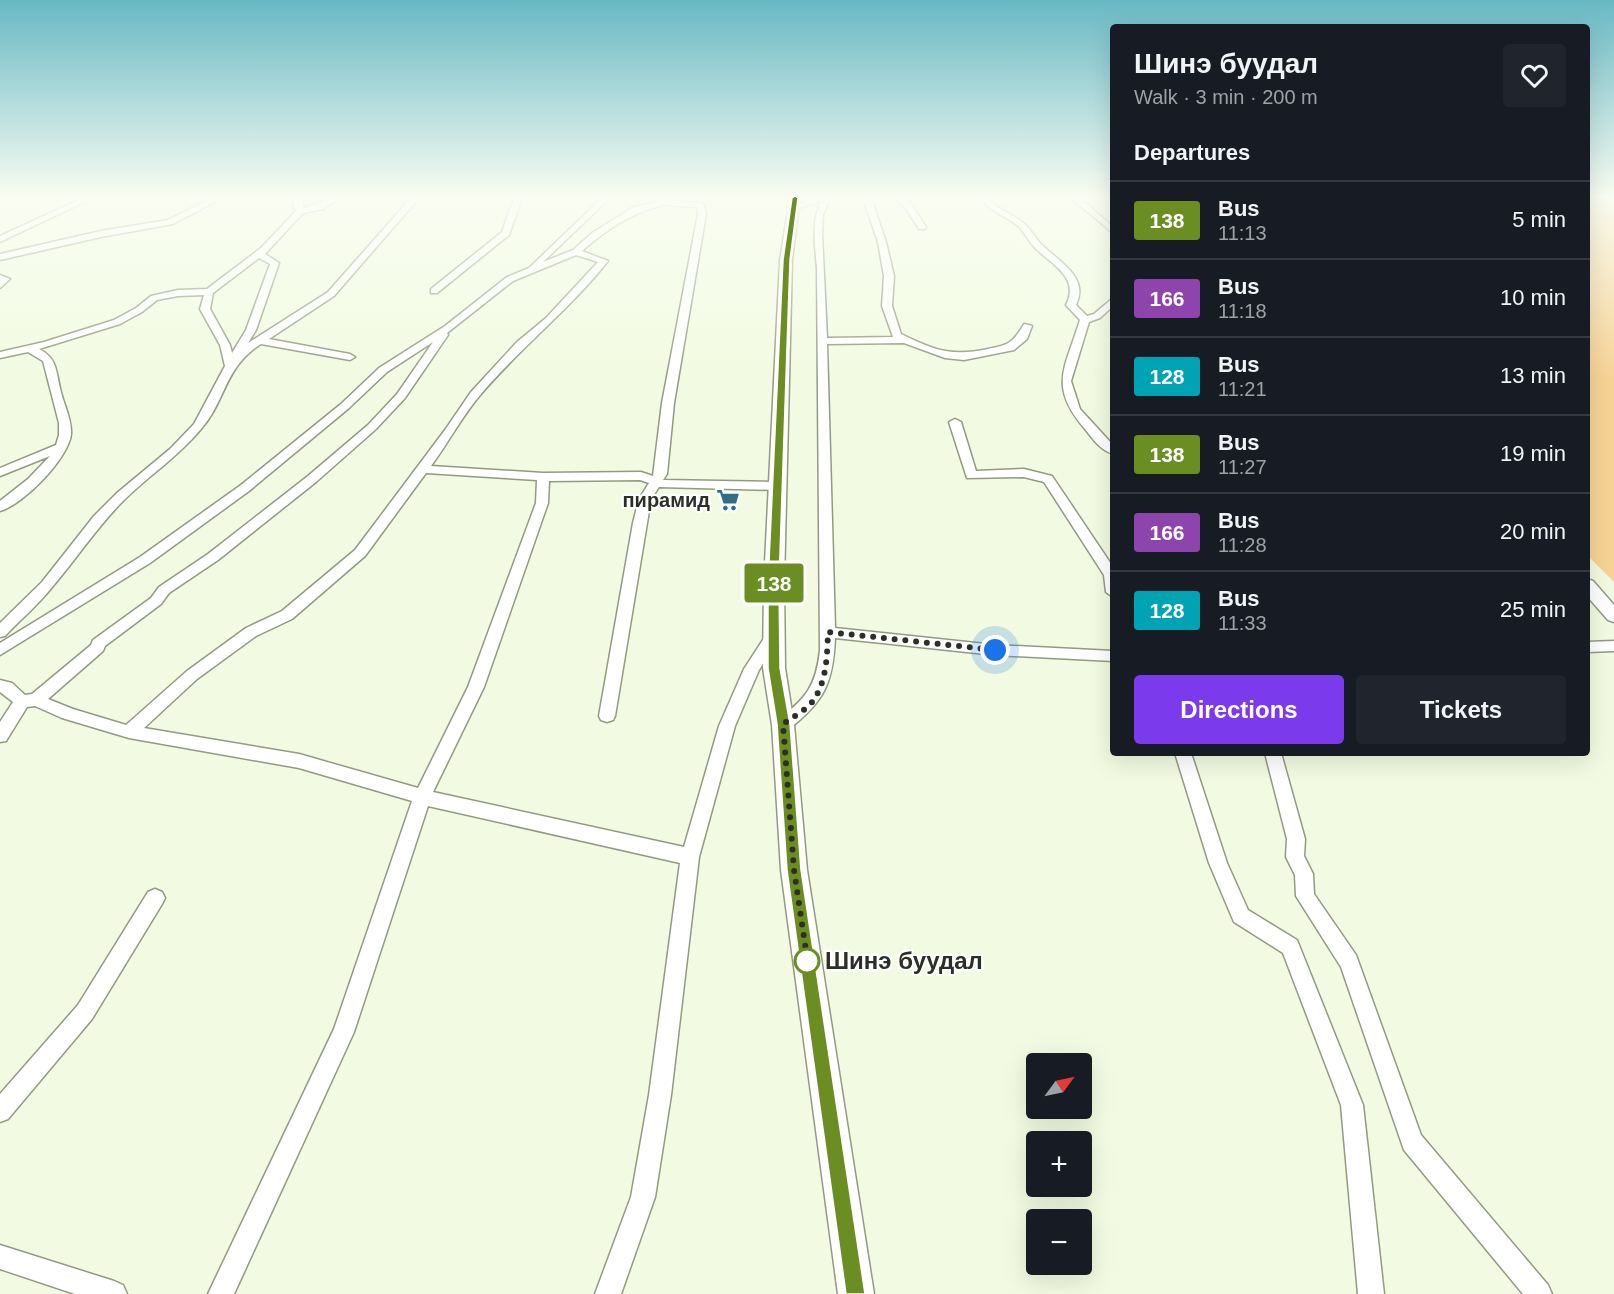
<!DOCTYPE html>
<html lang="en">
<head>
<meta charset="utf-8">
<style>
  body { margin:0; font-family:Arial,sans-serif; background:#20242c; color:#f1f3f6; height:100vh; display:flex; flex-direction:column; font-size:22px; white-space:nowrap }
  * { box-sizing:border-box; margin:0 }
  p { font-size:20px; color:#9ea1a6 }
  .icon { flex:none; width:33px; height:33px; fill:none; stroke:currentColor; stroke-width:2; stroke-linecap:round; stroke-linejoin:round }
  .map { position:relative; flex:1; overflow:hidden }
  .sheet { position:absolute; left:1110px; top:24px; width:480px; height:732px; display:flex; flex-direction:column; background:#171b24; border-radius:6px; box-shadow:0 6px 24px #0002 }
  .sheet>* { flex:none }
  .badge { padding:0 12px; border-radius:4px; font-size:21px; line-height:39px }
  .needle { width:39px; rotate:57deg }
  .fabs { position:absolute; left:1026px; top:1053px; display:grid; gap:12px }
  .fabs a { display:grid; place-items:center; width:66px; height:66px; border-radius:6px; background:#171b24; box-shadow:0 6px 24px #0002; font-size:30px }
  .you { position:absolute; width:30px; height:30px; margin:-15px; border:4px solid #fff; border-radius:50%; background:#1a73e8; box-shadow:0 0 0 9px #1a73e833 }
  .map>.badge { position:absolute; translate:-50% -50%; box-shadow:0 0 0 3px #fff }
  h2 { padding:0 24px; font-size:22px; line-height:54px }
  .round { display:grid; place-items:center; flex:none; width:63px; height:63px; border-radius:6px; background:#20242c }
  .headline { display:flex; align-items:center; justify-content:space-between; height:102px; padding:0 24px }
  h1 { font-size:28px; font-weight:800; line-height:45px }
  .primary-button { display:flex; gap:12px; margin-top:auto; padding:12px 24px }
  .primary-button a { flex:1; height:69px; border-radius:6px; background:#7c3aed; color:#fff; font-size:24px; font-weight:800; line-height:69px; text-align:center }
  .primary-button a+a { background:#20242c; color:#f1f3f6 }
  ul { padding:0; list-style:none }
  li { display:flex; align-items:center; gap:18px; height:78px; padding:0 24px; border-top:2px solid #363941 }
  li div { flex:1 }
  li b { display:block; font-size:22px }
  li em { font-style:normal }
  li .badge { min-width:66px; font-weight:700; text-align:center }
  .map>svg:first-child { display:block }
  .green { fill:#f7d395 }
  .lines { fill:none; stroke-linecap:round; stroke-linejoin:round }
  .minor-casing { stroke:#939a83; stroke-width:3 }
  .tertiary-casing { stroke:#939a83; stroke-width:3 }
  .secondary-casing { stroke:#939a83; stroke-width:3 }
  .minor { fill:#fff; fill-rule:evenodd }
  .tertiary { fill:#fff; fill-rule:evenodd }
  .secondary { fill:#fff; fill-rule:evenodd }
  .line { fill:#6b8e23; stroke:#fff; stroke-width:1.5 }
  .walk { stroke:#2c2f25; stroke-width:6; stroke-dasharray:0 10.8 }
  .stop-dot { fill:#fff; stroke:#6b8e23; stroke-width:3 }
  .labels { text-anchor:middle; stroke-width:4.5; stroke-linejoin:round; paint-order:stroke }
  .poi-label { font-size:20px; font-weight:bold; fill:#2c2f25; stroke:#fff; text-anchor:end }
  .near-stop-label { font-size:24px; font-weight:bold; fill:#2c2f25; stroke:#fff; text-anchor:start }
</style>
</head>
<body>
<div class="map">
<svg width="1614" height="1294" viewBox="0 0 1614 1294">
  <rect width="100%" height="100%" fill="#f2fbe1"/>
  <path class="green" d="M1587 198H1614V582L1587 555Z"/>
  <g class="lines">
    <g class="minor-casing">
      <g id="minor">
        <path d="M83 198H93L0 242V236Z"/>
        <path d="M212 198H222L173 224 101 237 0 260V254L101 231 168 220Z"/>
        <path d="M295 198H303V208C315 206 326 198 339 198L323 209 303 213 265 254 279 263 256 330 248 343 328 292 411 198H419L334 296 269 339 350 354 355 357 350 360 261 344C224 367 226 401 201 429 178 457 148 476 123 501 97 527 77 558 53 586 39 604 21 619 5 636L0 637V623L42 582 94 516 117 493 170 449 194 424 225 366 220 345 200 309 204 295 178 296 157 300 142 312 120 324 39 349C57 358 56 371 60 388 63 404 72 418 71 434 69 458 23 505 0 511V501L28 479 50 456 0 476V468L56 445 59 435V423L43 361 28 352 0 358V352L44 342 114 320 136 308 151 296 178 290 207 289 261 248 296 211 293 205ZM259 258 270 264 246 330 232 353 230 345 210 309 213 293Z"/>
        <path d="M514 198H522L509 235 437 293H431V289L502 232Z"/>
        <path d="M602 198H610L543 262 573 250 592 233 634 207 661 201 665 198H673L670 201 703 203 706 214 674 403 667 474 663 480 779 482 785 486 779 490 659 487 651 499 647 523 615 716 613 720 607 722 601 720 599 716 633 523 639 499 649 483 640 480 549 481 548 503 484 687 433 792 684 847 719 726 744 669 768 632H778L780 636 759 670 735 726 699 857 671 1095 655 1197 621 1294H595L631 1197 649 1095 680 863 428 806 354 1032 234 1294H208L334 1029 412 801 299 768 129 738 62 718 35 706 27 707 6 741 0 742V722L13 702 0 692V680L12 683 25 695 32 694 91 645 93 640 151 598 159 587 208 554 308 476 368 425 397 394 433 342 387 372 349 408 249 491 150 563 0 655V643L140 557 241 485 341 404 379 368 445 326 507 277 529 268ZM664 205 697 207 698 214 662 403 653 476 641 472 543 473 431 466C448 443 462 416 481 394 521 347 570 309 608 261L582 251C607 229 631 213 664 205ZM576 255 598 262 546 318 517 342 471 392 445 430 355 550 282 611 246 628 187 671 126 725 73 709 48 699 103 651 105 646 161 604 169 593 218 560 316 482 376 429 405 398 448 335 447 333 513 281ZM426 473 537 480 536 503 468 687 418 788 299 754 144 728 197 679 256 636 292 619 365 556Z"/>
        <path d="M815 198H830L823 215 822 233 827 338 893 337 882 306 884 276 878 242 863 198H871L886 242 894 276 892 306 901 334C934 350 950 357 988 349 1009 345 1013 343 1024 324L1032 326 1027 339 1014 350 964 360 945 358 904 343 827 344 835 628 995 645 1113 651V661L995 655 835 638C833 684 824 701 789 729L783 731 777 729 775 725 777 721C806 698 816 687 820 650L817 268C815 245 811 223 821 201L793 210 789 208Z"/>
        <path d="M895 198H904L912 205 926 227 925 229H919L906 209Z"/>
        <path d="M980 198H988C997 210 1011 213 1022 222 1029 227 1034 236 1040 243 1057 261 1090 276 1076 305L1087 316 1094 314 1113 298V306L1100 318 1089 322 1071 381 1080 409 1113 445V454C1100 450 1093 439 1085 429 1048 386 1065 369 1080 320L1066 305C1080 278 1053 265 1036 249 1029 242 1025 233 1018 226 1005 215 990 212 980 198Z"/>
        <path d="M1071 198H1080L1113 227V233Z"/>
        <path d="M0 275 10 279 0 288Z"/>
        <path d="M955 419 961 422 976 471 1024 469 1052 476 1113 567V597L1106 592 1104 575 1044 482 1024 477 967 478 949 422Z"/>
        <path d="M1614 641V651L1587 652V642Z"/>
        <path d="M1175 753H1191L1227 863 1248 910 1297 940 1363 1105 1384 1294H1358L1341 1105 1283 953 1234 922 1209 863Z"/>
        <path d="M1265 753H1281L1305 839 1304 856 1313 874 1314 894 1356 955 1421 1135 1548 1285 1552 1294H1523L1404 1150 1341 967 1296 896 1295 875 1286 857 1287 839Z"/>
        <path d="M155 889 162 892 165 898 162 904 92 1019 8 1119 0 1122V1094L78 1005 148 892Z"/>
        <path d="M0 1245 114 1281 123 1285 127 1294H75L0 1269Z"/>
      </g>
    </g>
    <g class="tertiary-casing">
      <path id="tertiary" d="M1587 579 1593 581 1614 605V622L1608 620 1587 596Z"/>
    </g>
    <g class="secondary-casing">
      <path id="secondary" d="M790 198H800L792 260 784 583 785 668 794 725 807 870 874 1294H838L781 870 772 725 763 668 764 583 780 260Z"/>
    </g>
    <use href="#minor" class="minor"/>
    <use href="#tertiary" class="tertiary"/>
    <use href="#secondary" class="secondary"/>
  </g>
  <linearGradient id="sky" x2="0" y2="1"><stop stop-color="#68b8c4"/><stop offset="0.52" stop-color="#f9fdf2"/><stop offset="1" stop-color="#f9fdf2" stop-opacity="0"/></linearGradient>
  <rect width="1614" height="379" fill="url(#sky)"/>
  <path class="line" d="M795 196 798 198 790 260 779 583 780 668 790 724 801 870 865 1294H846L787 870 777 724 768 668V583L783 260 792 198Z"/>
  <g class="lines">
    <path class="walk" d="M807 961 808 964 794 870 783 724C793 717 806 710 813 701 827 681 827 656 828 632L995 650"/>
  </g>
  <defs>
    <g id="supermarket-bare" transform="scale(1.8)"><path d="M-6-5.5h2.5l.6 2H6L4.5 2H-2.5L-4.4-4H-6ZM-1.5 3.2a1.3 1.3 0 1 0 .1 0ZM3 3.2a1.3 1.3 0 1 0 .1 0Z" fill="#316e84" stroke="#fff" stroke-width="2.5" paint-order="stroke"/></g>
  </defs>
  <g fill-rule="evenodd">
    <use href="#supermarket-bare" x="728" y="500"/>
  </g>
  <circle class="stop-dot" cx="807" cy="961" r="12"/>
  <g class="labels">
    <g class="poi-label">
      <text x="710" y="507">пирамид</text>
    </g>
    <g class="near-stop-label">
      <text x="825" y="969">Шинэ буудал</text>
    </g>
  </g>
</svg>
<div class="fabs">
<a><svg class="needle" viewBox="-14 -14 28 28"><path d="M0-13l5 13h-10z" fill="#e53935"/><path d="M0 13l5-13h-10z" fill="#9ea1a6"/></svg></a>
<a>+</a>
<a>−</a>
</div>
<div class="you" style="left:995px;top:650px"></div>
<b class="badge" style="left:774px;top:583px;background:#6b8e23;color:#fff">138</b>
<section class="sheet">
<div class="headline"><div><h1>Шинэ буудал</h1><p>Walk · 3 min · 200 m</p></div><a class="round"><svg class="icon" aria-label="heart" viewBox="0 0 24 24"><path d="M12 20l-8-8c-3-5 5-10 8-4 3-6 11-1 8 4z"/></svg></a></div>
<h2>Departures</h2>
<ul>
<li><span class="badge" style="background:#6b8e23;color:#fff">138</span><div><b>Bus</b><p>11:13</p></div><em>5 min</em></li>
<li><span class="badge" style="background:#8e44ad;color:#fff">166</span><div><b>Bus</b><p>11:18</p></div><em>10 min</em></li>
<li><span class="badge" style="background:#00a3b4;color:#fff">128</span><div><b>Bus</b><p>11:21</p></div><em>13 min</em></li>
<li><span class="badge" style="background:#6b8e23;color:#fff">138</span><div><b>Bus</b><p>11:27</p></div><em>19 min</em></li>
<li><span class="badge" style="background:#8e44ad;color:#fff">166</span><div><b>Bus</b><p>11:28</p></div><em>20 min</em></li>
<li><span class="badge" style="background:#00a3b4;color:#fff">128</span><div><b>Bus</b><p>11:33</p></div><em>25 min</em></li>
</ul>
<div class="primary-button"><a>Directions</a><a>Tickets</a></div>
</section>
</div>
</body>
</html>
